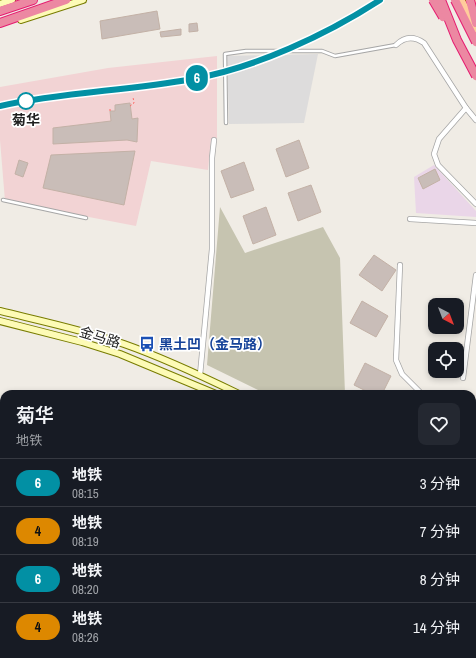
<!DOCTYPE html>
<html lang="zh">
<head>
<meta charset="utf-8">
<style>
  body { margin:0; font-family:"Archivo Narrow","Noto Sans SC",sans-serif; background:#242831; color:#f1f3f6; height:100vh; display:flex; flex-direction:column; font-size:15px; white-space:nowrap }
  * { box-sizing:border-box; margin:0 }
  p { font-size:13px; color:#9ea1a6 }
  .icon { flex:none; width:22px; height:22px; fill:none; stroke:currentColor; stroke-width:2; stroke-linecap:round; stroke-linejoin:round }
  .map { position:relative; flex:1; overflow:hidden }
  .drawer { position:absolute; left:0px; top:390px; width:476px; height:268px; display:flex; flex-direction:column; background:#171b24; border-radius:12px 12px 0 0; box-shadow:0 2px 6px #0003 }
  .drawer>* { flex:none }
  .badge { padding:0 8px; border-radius:13px; font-size:14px; line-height:26px }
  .needle { width:26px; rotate:138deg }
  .buttons { position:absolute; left:428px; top:298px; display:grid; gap:8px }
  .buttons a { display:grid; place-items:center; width:36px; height:36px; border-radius:8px; background:#171b24; box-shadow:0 2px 6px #0003; font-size:20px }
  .map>.badge { position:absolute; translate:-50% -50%; box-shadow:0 0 0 2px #fff }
  .round { display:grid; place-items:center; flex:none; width:42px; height:42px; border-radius:8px; background:#242831 }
  .summary { display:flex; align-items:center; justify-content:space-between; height:68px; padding:0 16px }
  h1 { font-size:19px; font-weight:600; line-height:30px }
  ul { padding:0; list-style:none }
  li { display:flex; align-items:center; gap:12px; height:48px; padding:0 16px; border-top:1px solid #363941 }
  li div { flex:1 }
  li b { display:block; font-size:15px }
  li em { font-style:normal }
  li .badge { min-width:44px; font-weight:700; text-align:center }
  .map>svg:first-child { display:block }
  .residential { fill:#dddcdc }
  .commercial { fill:#f2d3d4 }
  .industrial { fill:#ead6e8 }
  .construction { fill:#c6c4b0 }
  .building { fill:#c9bdb8; stroke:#c3b1a6 }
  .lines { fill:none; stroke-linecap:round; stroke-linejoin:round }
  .lane-casing { stroke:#a6a6a6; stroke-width:4.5 }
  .street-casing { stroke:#a6a6a6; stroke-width:6 }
  .secondary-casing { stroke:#787c00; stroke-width:8 }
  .highway-casing { stroke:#e51b70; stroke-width:10 }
  .path { stroke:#ff6b67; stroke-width:1; stroke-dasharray:2 2; stroke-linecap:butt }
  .lane { stroke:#fff; stroke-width:2.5 }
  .street { stroke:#fff; stroke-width:4.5 }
  .secondary { stroke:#fdfbb6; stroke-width:6 }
  .highway { stroke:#ec88a2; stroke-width:8 }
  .rail-casing { stroke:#6d6d6d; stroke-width:3 }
  .rail { stroke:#fff; stroke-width:1.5; stroke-dasharray:4.5; stroke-linecap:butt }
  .primary-bridge-casing { stroke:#9a5b00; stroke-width:9; stroke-linecap:butt }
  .highway-bridge-casing { stroke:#e51b70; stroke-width:10; stroke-linecap:butt }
  .primary-bridge { stroke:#ffcc9b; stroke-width:7 }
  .highway-bridge { stroke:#ec88a2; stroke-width:8 }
  .line-casing { stroke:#fff; stroke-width:9 }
  .line { stroke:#0290a4; stroke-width:6 }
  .stop-dot { fill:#fff; stroke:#0290a4; stroke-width:2 }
  .labels { text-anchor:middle; stroke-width:3.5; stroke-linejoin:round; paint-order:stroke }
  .stop-label { font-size:14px; font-weight:bold; fill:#1f1f1f; stroke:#fff }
  .street-label { font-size:14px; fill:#1f1f1f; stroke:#fff }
  .transit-label { font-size:14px; font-weight:bold; fill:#164399; stroke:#fff; text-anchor:start }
</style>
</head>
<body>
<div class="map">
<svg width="476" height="658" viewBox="0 0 476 658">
  <rect width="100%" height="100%" fill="#f0ece5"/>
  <g class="residential">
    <path d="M318 54 304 123 229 124 227 56Z"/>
    <path d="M79 654H277L276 658H82Z"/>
  </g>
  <path class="commercial" d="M217 56V138L211 139 208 170 151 161 136 226 5 201 0 140V87L108 68Z"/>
  <g class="industrial">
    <path d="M434 165 476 211V217L416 213 414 177Z"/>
    <path d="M0 450 4 451V495L0 493Z"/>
  </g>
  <path class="construction" d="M220 207 245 253 323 227 340 258 345 394H266L207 365Z"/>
  <g class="building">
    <path d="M157 11 160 29 102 39 100 21Z"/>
    <path d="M197 23 198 31 189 32V24Z"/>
    <path d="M181 29V35L161 37 160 32Z"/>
    <path d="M130 103 132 119 138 118 137 142 127 140 53 144V128L111 121 110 111H115V105Z"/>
    <path d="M299 140 309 168 286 177 276 149Z"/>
    <path d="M135 151 124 205 43 188 51 155Z"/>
    <path d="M19 160 28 163 23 177 15 174Z"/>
    <path d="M244 162 254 190 231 198 221 171Z"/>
    <path d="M435 169 440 180 423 189 418 178Z"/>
    <path d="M311 185 321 212 298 221 288 193Z"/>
    <path d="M266 207 276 235 253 244 243 216Z"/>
    <path d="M374 255 396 270 382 291 359 275Z"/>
    <path d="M362 301 388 316 376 337 350 323Z"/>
    <path d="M365 363 391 376 382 394H372L354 385Z"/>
  </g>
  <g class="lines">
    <g class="lane-casing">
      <g id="lane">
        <path d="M226 123 225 54 246 51H322L335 56 396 45"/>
        <path d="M3 200 86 218"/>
      </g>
    </g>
    <g class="street-casing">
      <g id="street">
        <path d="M396 45C405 36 414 36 424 43L466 108 476 120"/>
        <path d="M466 108 439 139 434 154 438 165 476 204"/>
        <path d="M410 219 476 223"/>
        <path d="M400 265 396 360 402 374 422 394"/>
        <path d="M200 375 212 249V158L214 140"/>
        <path d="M463 378 476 275"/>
        <path d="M0 517 4 521"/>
        <path d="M152 658 156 654"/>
        <path d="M275 658 276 654"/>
      </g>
    </g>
    <g class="secondary-casing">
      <g id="secondary">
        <path d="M476 0V1"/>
        <path d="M0 4 12 0"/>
        <path d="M21 20 83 0"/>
        <path d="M0 311C41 321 84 330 124 344 164 358 202 376 239 394"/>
        <path d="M0 321 82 342 120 354 216 394"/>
        <path d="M472 522 476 526"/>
        <path d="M472 537 476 540"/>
        <path d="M0 574 4 571"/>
      </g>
    </g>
    <g class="highway-casing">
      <g id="highway">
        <path d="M0 11 33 0"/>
        <path d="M0 23 66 0"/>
      </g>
    </g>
    <g class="path">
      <path d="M130 106 134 103 133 97"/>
      <path d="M110 109V111"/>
    </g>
    <use href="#lane" class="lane"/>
    <use href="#street" class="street"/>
    <use href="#secondary" class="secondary"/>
    <use href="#highway" class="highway"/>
    <g class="rail-casing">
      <g id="rail">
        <path d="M0 453 4 454"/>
        <path d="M0 461 4 463"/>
      </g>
    </g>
    <use href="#rail" class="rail"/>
    <g class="primary-bridge-casing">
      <path id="primary-bridge" d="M461 0 476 29"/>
    </g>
    <g class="highway-bridge-casing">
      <g id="highway-bridge">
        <path d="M433 0 443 17"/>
        <path d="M441 0 457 40 476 76"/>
        <path d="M455 0 476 42"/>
        <path d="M470 0 476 23"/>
      </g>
    </g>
    <use href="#primary-bridge" class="primary-bridge"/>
    <use href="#highway-bridge" class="highway-bridge"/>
  </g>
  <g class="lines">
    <g class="line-casing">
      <path id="line" d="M0 106C63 92 128 91 192 79 255 68 326 35 380 0"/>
    </g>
    <use href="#line" class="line"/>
  </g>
  <defs>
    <g id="bus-bare" transform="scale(1.2)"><path d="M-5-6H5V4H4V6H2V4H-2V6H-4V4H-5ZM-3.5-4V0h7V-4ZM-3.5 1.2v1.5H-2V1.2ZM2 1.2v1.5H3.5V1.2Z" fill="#1a4fb4" stroke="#fff" stroke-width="2.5" paint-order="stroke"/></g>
  </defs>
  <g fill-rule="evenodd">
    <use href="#bus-bare" x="147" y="344"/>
  </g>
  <circle class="stop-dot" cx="26" cy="101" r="8"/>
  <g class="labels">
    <g class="stop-label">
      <text x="26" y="125">菊华</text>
    </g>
    <g class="street-label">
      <text transform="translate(100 337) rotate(17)" y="5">金马路</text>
    </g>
    <g class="transit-label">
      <text x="159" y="349">黑土凹（金马路）</text>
    </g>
  </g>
</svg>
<div class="buttons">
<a><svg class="needle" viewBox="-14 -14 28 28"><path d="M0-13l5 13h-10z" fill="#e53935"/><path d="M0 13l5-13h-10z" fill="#9ea1a6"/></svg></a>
<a><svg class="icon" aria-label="locate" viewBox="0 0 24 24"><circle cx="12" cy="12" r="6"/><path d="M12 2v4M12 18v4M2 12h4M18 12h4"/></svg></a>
</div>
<b class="badge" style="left:197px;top:78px;background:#0290a4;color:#fff">6</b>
<section class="drawer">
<div class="summary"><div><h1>菊华</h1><p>地铁</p></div><a class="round"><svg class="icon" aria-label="heart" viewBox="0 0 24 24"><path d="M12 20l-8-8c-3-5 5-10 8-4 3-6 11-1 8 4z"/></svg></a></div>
<ul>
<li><span class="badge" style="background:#0290a4;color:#fff">6</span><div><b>地铁</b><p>08:15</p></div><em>3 分钟</em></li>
<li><span class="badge" style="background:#d80;color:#111">4</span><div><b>地铁</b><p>08:19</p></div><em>7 分钟</em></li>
<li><span class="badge" style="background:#0290a4;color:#fff">6</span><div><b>地铁</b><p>08:20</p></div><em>8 分钟</em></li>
<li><span class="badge" style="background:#d80;color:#111">4</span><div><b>地铁</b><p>08:26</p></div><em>14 分钟</em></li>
</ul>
</section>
</div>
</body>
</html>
